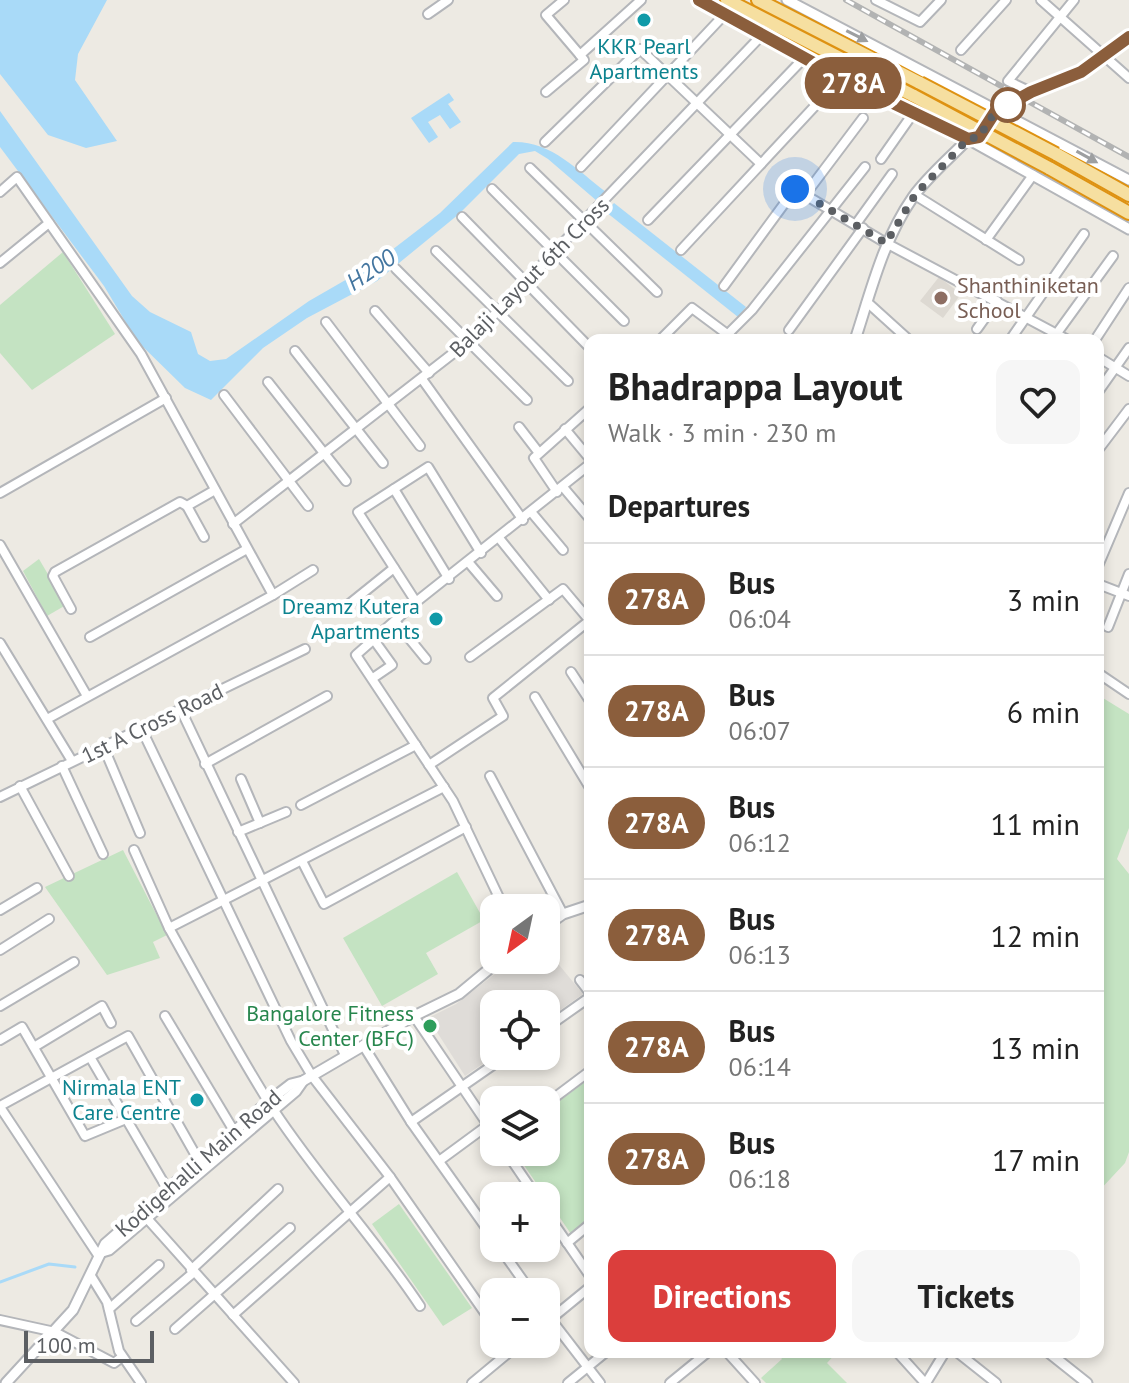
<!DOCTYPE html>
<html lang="en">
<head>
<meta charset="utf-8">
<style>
  body { margin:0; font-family:"PT Sans",sans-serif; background:#f6f6f6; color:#222; height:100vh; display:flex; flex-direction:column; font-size:30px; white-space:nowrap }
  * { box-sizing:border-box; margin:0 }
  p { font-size:26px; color:#767676 }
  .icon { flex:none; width:44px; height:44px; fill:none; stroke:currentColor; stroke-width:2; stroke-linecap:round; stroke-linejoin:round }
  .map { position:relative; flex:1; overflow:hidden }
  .drawer { position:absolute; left:584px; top:334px; width:520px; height:1024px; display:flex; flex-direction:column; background:#fff; border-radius:16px; box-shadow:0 4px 12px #0003 }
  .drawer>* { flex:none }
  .badge { padding:0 16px; border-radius:26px; font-size:28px; line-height:52px }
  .needle { width:52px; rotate:213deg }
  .controls { position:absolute; left:480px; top:894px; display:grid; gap:16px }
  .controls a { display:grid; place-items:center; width:80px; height:80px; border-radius:16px; background:#fff; box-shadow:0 4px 12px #0003; font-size:40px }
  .scale { position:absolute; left:24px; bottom:20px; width:130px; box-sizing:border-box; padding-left:8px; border:4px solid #5c5f63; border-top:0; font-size:22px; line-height:28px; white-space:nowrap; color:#5c5f63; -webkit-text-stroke:6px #fff; paint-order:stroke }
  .you { position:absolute; width:40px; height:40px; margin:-20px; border:6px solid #fff; border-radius:50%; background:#1a73e8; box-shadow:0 0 0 12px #1a73e833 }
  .map>.badge { position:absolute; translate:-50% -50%; box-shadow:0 0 0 4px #fff }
  h2 { padding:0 24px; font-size:30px; line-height:72px }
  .round { display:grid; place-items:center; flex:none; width:84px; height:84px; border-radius:16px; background:#f6f6f6 }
  .headline { display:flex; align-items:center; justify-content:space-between; height:136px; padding:0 24px }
  h1 { font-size:38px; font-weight:700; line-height:60px }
  .primary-button { display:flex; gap:16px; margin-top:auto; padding:16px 24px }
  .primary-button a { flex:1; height:92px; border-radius:16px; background:#db3e3c; color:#fff; font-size:32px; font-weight:700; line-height:92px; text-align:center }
  .primary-button a+a { background:#f6f6f6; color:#222 }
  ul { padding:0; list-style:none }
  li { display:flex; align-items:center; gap:24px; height:112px; padding:0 24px; border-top:2px solid #e0e0e0 }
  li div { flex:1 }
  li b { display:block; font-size:30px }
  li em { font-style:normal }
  li .badge { min-width:88px; font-weight:700; text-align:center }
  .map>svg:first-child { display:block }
  .industrial { fill:#dfdcd8 }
  .education { fill:#ddd9d2 }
  .green { fill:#c4e3c2 }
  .water { fill:#a9daf8 }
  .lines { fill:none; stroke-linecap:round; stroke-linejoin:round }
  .stream { stroke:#a9daf8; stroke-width:3 }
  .minor-casing { stroke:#b4b6ba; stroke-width:12 }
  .tertiary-casing { stroke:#b4b6ba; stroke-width:13 }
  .trunk-casing { stroke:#de9212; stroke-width:16 }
  .minor { stroke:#fff; stroke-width:8 }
  .tertiary { stroke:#fff; stroke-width:9 }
  .trunk { stroke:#f6dfa0; stroke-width:12 }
  .rail-casing { stroke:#b2b3b3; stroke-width:6 }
  .rail { stroke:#fff; stroke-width:3; stroke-dasharray:9; stroke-linecap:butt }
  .trunk-bridge-casing { stroke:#de9212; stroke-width:16; stroke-linecap:butt }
  .trunk-bridge { stroke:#f6dfa0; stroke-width:12 }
  .oneway { fill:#9d9fa1 }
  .line-casing { stroke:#fff; stroke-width:18 }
  .line { stroke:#8b5e3c; stroke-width:12 }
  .walk { stroke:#5c5f63; stroke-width:8; stroke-dasharray:0 14.4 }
  .culture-dot { fill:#0f9aa8; stroke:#fff; stroke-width:3 }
  .stop-dot { fill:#fff; stroke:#8b5e3c; stroke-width:4 }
  .education-dot { fill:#8d6e63; stroke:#fff; stroke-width:3 }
  .leisure-dot { fill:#2e9e5b; stroke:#fff; stroke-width:3 }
  .labels { text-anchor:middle; stroke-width:8; stroke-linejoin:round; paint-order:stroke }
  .culture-label { font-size:22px; fill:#0d838f; stroke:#fff; text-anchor:end }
  .street-label { font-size:22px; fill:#5c5f63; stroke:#fff }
  .education-label { font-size:22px; fill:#785e54; stroke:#fff; text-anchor:start }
  .leisure-label { font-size:22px; fill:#27864d; stroke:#fff; text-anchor:end }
  .water-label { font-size:24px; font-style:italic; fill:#4476a0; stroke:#fff }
</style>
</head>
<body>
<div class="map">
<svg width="1129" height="1383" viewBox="0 0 1129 1383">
  <rect width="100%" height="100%" fill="#edeae3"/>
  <path class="industrial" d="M546 949 583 994 546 1020V1004H494V1056L465 1076 428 1018 456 1004 513 960H546Z"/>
  <path class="education" d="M939 277 961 294 943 318 920 301Z"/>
  <g class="green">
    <path d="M63 252 115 334 32 390 0 353V305Z"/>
    <path d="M39 559 66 605 47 616 23 571Z"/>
    <path d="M1098 695 1129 714V828L1117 859 1129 874V1152L1125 1163 1098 1192Z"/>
    <path d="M123 850 167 935 153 942 160 958 107 975 45 887Z"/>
    <path d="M457 872 484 920 426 953 438 974 382 1006 343 938Z"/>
    <path d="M590 1078V1218L571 1234 515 1152H546V1111Z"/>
    <path d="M399 1204 472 1308 443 1326 372 1224Z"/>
    <path d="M777 1352H837L827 1363 847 1383H766L761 1378 782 1359Z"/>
  </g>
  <g class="water">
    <path d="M0 0H107L78 54 75 80 117 141 86 148 48 135 0 74Z"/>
    <path d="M449 93 454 100 448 104 461 122 450 129 440 115 428 122 438 137 429 143 411 118Z"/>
    <path d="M0 111 132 296 150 312 191 332 198 354 210 361 226 359 309 301 375 263 440 213 513 142C551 141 577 170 606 192L597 201 548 159 535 151 519 154 459 214 377 281 307 318 263 348 211 400 185 388 137 341 104 286 0 147Z"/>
    <path d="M614 203 746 307 738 317 606 212Z"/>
  </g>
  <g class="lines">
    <path class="stream" d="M0 1282 49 1264 75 1267"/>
    <g class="minor-casing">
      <g id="minor">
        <path d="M564 0 546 15 580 55 641 0"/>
        <path d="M876 0 920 22 941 0"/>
        <path d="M1041 0 1129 78"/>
        <path d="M428 14 448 0"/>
        <path d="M961 50 1006 0"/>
        <path d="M546 92 584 60 580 55"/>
        <path d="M1031 92 1008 81 1074 0"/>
        <path d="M545 142 640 49 761 164"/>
        <path d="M881 159 933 85"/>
        <path d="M581 167 724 15"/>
        <path d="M530 168 657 292"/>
        <path d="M492 189 624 321"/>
        <path d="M0 192 17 177 141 354 273 595"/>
        <path d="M805 195 863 118"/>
        <path d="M915 195 1019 260"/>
        <path d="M462 217 590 348"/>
        <path d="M648 220 805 57"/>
        <path d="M856 224 892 174"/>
        <path d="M986 240 1033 175"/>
        <path d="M681 250 841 78"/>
        <path d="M436 251 568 381"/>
        <path d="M0 263 49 223"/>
        <path d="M396 269 527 400"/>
        <path d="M724 286 795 189 886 243 1068 340"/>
        <path d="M867 302 909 340"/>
        <path d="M375 311 429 373"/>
        <path d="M326 322 420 446"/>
        <path d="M977 329 997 301"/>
        <path d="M789 330 863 228"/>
        <path d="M660 340 692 308 735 340"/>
        <path d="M722 340 752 310 865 167"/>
        <path d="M1010 340 1084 234"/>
        <path d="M1052 340 1113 256"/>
        <path d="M1095 340 1129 288"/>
        <path d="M295 351 383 463"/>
        <path d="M1098 357 1129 376"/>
        <path d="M422 379 523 520"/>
        <path d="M268 382 346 481"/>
        <path d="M1098 392 1129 348"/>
        <path d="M224 395 308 506"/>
        <path d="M519 427 539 453"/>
        <path d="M565 429 590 459"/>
        <path d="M1098 450 1129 409"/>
        <path d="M563 487 590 519"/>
        <path d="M394 489 449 579"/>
        <path d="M557 492 534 458 590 408"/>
        <path d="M0 493 166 398"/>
        <path d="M187 506 204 537"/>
        <path d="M532 513 563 550"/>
        <path d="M233 524 469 341 762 35"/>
        <path d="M499 538 549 600"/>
        <path d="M0 545 87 696"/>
        <path d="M469 563 497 596"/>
        <path d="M1098 566 1129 493"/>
        <path d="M1098 584 1129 596"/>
        <path d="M416 602 358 512 428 467 481 553"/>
        <path d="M348 605 394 568"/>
        <path d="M71 609 53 576 55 572 180 502 187 506 215 490"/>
        <path d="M395 621 426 659"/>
        <path d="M1108 627 1129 574"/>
        <path d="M90 637 247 549"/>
        <path d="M0 643 72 761"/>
        <path d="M470 657 563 589 590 621"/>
        <path d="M571 672 590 701"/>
        <path d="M1098 673 1129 694"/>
        <path d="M373 678 392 665 374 640"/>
        <path d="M535 697 590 788"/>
        <path d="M181 710 345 1055"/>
        <path d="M49 718 273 595 313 570"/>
        <path d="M142 730 291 1041 312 1076 390 1177 494 1326"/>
        <path d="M104 748 140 833"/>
        <path d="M205 764 327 696"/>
        <path d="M429 765 503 716 493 698 590 620"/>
        <path d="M62 766 103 854"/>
        <path d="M490 776 563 914"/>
        <path d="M241 779 260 823"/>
        <path d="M20 786 69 876"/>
        <path d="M0 797 305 649"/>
        <path d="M301 805 416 745"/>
        <path d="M238 832 286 812"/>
        <path d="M134 850 169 928 444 787"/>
        <path d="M302 861 324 904 466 827"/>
        <path d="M504 908 453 801 356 655 416 602 590 464"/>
        <path d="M0 910 37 888"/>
        <path d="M169 928C203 989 236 1051 273 1109 318 1178 375 1238 420 1306"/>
        <path d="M0 950 49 919"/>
        <path d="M580 980 590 993"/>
        <path d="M0 1006 74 962"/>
        <path d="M165 1016 234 1131"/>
        <path d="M414 1016 494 1134"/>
        <path d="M546 1028 590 997"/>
        <path d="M0 1040 22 1027 85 1136 126 1119"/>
        <path d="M363 1045 411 1122 506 1056"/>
        <path d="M34 1047 102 1006 111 1023"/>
        <path d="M90 1057 169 1192"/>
        <path d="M546 1104 590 1071"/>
        <path d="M0 1106 128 1036 199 1161"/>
        <path d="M0 1107 98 1255"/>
        <path d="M411 1122 494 1239"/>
        <path d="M506 1152 536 1196"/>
        <path d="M439 1161 488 1125"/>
        <path d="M546 1212 590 1276"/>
        <path d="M144 1215 294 1383"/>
        <path d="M567 1243 590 1224"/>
        <path d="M500 1248 531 1292"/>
        <path d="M191 1270 278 1189"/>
        <path d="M91 1276 107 1302 119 1351 141 1383"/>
        <path d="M109 1309 159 1265"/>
        <path d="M546 1313 600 1383"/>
        <path d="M233 1315 390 1177"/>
        <path d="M0 1320 55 1332 114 1363 122 1357"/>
        <path d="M136 1321 193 1273"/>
        <path d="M546 1323 590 1287"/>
        <path d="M175 1329 290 1228"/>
        <path d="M727 1352 755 1383"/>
        <path d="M897 1352 925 1383"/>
        <path d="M957 1352 996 1383"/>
        <path d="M472 1383 519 1344"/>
        <path d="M568 1383 606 1352"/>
        <path d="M670 1383 708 1352"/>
        <path d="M926 1383 945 1352"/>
      </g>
    </g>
    <g class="tertiary-casing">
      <g id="tertiary">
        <path d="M699 0 841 78 968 139 1129 229"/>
        <path d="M787 0 1129 180"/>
        <path d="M971 132 987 112 1000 110 1031 92 1081 72 1129 37"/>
        <path d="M855 340C871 291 883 240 913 197 928 176 950 158 968 139L979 137 995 117"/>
        <path d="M546 926 563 914 590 905"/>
        <path d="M99 1253 109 1250 296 1091 303 1081"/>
        <path d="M1048 1352 1087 1383"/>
        <path d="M6 1383 73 1310 105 1244 269 1101 291 1084 303 1081 414 1016 459 994 500 960"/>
      </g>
    </g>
    <g class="trunk-casing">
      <g id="trunk">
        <path d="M727 0 914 96"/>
        <path d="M758 0 920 83"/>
        <path d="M1056 154 1129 195"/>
        <path d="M1049 168 1129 213"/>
      </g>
    </g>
    <use href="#minor" class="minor"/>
    <use href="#tertiary" class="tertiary"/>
    <use href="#trunk" class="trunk"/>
    <g class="rail-casing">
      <path id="rail" d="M846 0 1129 157"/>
    </g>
    <use href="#rail" class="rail"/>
    <g class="trunk-bridge-casing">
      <g id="trunk-bridge">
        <path d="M920 83 1056 154"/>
        <path d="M914 96 1049 168"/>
      </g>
    </g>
    <use href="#trunk-bridge" class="trunk-bridge"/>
  </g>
  <defs><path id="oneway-solid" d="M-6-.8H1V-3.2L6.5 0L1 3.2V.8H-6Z" transform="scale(2)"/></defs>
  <g class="oneway">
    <use href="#oneway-solid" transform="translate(857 36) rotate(27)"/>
    <use href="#oneway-solid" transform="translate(1087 157) rotate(29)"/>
  </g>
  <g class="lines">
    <g class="line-casing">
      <path id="line" d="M699 0 841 78 968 139 979 137 995 112 1031 92 1081 72 1129 37"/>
    </g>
    <use href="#line" class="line"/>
    <path class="walk" d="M795 189 886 243 915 195 968 139 979 137 995 112 1011 104 1008 105"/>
  </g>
  <g class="culture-dot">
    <circle cx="644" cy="20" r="8"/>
    <circle cx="436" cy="619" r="8"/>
    <circle cx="197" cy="1100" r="8"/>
  </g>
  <circle class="stop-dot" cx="1008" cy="105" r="16"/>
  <circle class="education-dot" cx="941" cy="298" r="8"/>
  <circle class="leisure-dot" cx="430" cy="1026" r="8"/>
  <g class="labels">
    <g class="culture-label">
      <text x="644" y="54" text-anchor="middle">KKR Pearl<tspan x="644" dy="25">Apartments</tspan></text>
      <text x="420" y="614">Dreamz Kutera<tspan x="420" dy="25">Apartments</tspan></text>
      <text x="181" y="1095">Nirmala ENT<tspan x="181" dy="25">Care Centre</tspan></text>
    </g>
    <g class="street-label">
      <text transform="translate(529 277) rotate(-45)" y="8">Balaji Layout 6th Cross</text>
      <text transform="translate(152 723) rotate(-26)" y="8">1st A Cross Road</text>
      <text transform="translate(198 1163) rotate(-41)" y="8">Kodigehalli Main Road</text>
    </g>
    <g class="education-label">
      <text x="957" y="293">Shanthiniketan<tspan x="957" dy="25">School</tspan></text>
    </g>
    <g class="leisure-label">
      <text x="414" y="1021">Bangalore Fitness<tspan x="414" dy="25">Center (BFC)</tspan></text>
    </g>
    <g class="water-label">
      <text transform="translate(371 270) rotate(-34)" y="8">H200</text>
    </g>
  </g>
</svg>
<div class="controls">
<a><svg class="needle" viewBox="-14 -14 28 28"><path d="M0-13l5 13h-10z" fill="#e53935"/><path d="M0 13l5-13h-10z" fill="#767676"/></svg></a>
<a><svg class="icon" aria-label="locate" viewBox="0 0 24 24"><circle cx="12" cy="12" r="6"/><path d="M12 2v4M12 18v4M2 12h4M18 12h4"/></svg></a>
<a><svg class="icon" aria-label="layers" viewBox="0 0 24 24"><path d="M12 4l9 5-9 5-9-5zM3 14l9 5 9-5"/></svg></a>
<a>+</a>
<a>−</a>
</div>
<div class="scale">100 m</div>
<div class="you" style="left:795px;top:189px"></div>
<b class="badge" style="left:853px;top:83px;background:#8b5e3c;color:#fff">278A</b>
<section class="drawer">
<div class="headline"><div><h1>Bhadrappa Layout</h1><p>Walk · 3 min · 230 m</p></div><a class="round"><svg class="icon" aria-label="heart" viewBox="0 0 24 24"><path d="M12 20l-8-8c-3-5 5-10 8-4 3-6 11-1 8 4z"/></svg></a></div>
<h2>Departures</h2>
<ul>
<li><span class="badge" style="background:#8b5e3c;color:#fff">278A</span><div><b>Bus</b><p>06:04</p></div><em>3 min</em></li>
<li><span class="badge" style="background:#8b5e3c;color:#fff">278A</span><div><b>Bus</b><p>06:07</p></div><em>6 min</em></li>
<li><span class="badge" style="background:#8b5e3c;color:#fff">278A</span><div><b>Bus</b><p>06:12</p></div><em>11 min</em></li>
<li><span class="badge" style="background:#8b5e3c;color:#fff">278A</span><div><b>Bus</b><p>06:13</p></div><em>12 min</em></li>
<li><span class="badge" style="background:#8b5e3c;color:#fff">278A</span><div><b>Bus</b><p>06:14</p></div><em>13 min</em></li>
<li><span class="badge" style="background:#8b5e3c;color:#fff">278A</span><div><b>Bus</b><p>06:18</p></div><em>17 min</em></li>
</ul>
<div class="primary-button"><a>Directions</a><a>Tickets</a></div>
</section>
</div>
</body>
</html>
